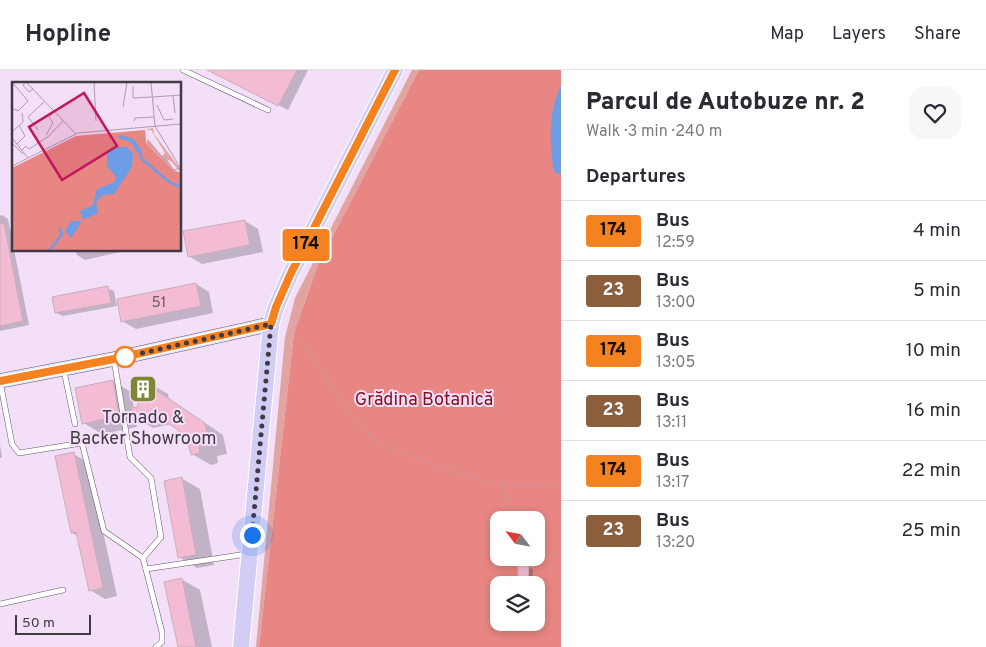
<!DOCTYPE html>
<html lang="en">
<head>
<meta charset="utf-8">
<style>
  body { margin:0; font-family:Overpass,sans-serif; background:#f7f7f7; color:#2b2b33; height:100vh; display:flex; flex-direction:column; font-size:19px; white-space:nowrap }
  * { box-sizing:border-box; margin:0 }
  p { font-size:16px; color:#7c7c81 }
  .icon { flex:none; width:28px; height:28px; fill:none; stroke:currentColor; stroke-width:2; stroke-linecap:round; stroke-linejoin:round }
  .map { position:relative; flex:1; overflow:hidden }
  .panel { display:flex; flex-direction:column; background:#fff; width:425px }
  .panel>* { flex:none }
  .badge { padding:0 10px; border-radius:4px; font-size:18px; line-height:32px }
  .needle { width:32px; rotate:302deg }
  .fabs { position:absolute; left:490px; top:441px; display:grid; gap:10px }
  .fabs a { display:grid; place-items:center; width:55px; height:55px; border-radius:10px; background:#fff; box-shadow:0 2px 8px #0003; font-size:25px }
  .scale { position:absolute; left:15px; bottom:12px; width:76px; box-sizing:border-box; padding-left:5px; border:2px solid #413943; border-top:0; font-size:14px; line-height:18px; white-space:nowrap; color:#413943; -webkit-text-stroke:4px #f3dff7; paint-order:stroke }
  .you { position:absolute; width:25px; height:25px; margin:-12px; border:4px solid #fff; border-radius:50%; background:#1a73e8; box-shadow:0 0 0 8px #1a73e833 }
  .map>.badge { position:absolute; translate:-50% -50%; box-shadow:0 0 0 2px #fff }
  h2 { padding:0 25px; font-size:19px; line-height:45px }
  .round { display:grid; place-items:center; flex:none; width:52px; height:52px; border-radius:15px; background:#f7f7f7 }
  .headline { display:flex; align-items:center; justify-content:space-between; height:85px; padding:0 25px }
  h1 { font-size:24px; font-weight:800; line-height:38px }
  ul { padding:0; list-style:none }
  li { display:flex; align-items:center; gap:15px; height:60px; padding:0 25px; border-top:1px solid #e1e1e2 }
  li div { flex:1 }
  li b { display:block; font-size:19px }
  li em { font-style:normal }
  li .badge { min-width:55px; font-weight:700; text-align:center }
  header { display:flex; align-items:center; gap:30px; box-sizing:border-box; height:70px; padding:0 25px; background:#fff; border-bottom:1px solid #e1e1e2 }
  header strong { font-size:24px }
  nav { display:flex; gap:28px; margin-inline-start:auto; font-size:18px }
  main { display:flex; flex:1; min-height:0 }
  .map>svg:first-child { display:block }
  .green { fill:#e1a4a1 }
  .forest { fill:#e78683; fill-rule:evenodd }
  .water { fill:#6c9de5 }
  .shadow { fill:#0003 }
  .building { fill:#f4bcd4; stroke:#cbadba }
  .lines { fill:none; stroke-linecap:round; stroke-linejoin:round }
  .lane-casing { stroke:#67566b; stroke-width:6 }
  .secondary-casing { stroke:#67566b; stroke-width:15 }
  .primary-casing { stroke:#fff; stroke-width:18 }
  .path { stroke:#b8a8bb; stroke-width:2; stroke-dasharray:1 4; stroke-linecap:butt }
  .lane { stroke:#fff; stroke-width:5 }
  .secondary { stroke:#e8e6fa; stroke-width:14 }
  .primary { stroke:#d2cdf5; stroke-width:16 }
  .line-casing { stroke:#fff; stroke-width:11 }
  .line { stroke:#f58220; stroke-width:8 }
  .walk { stroke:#413943; stroke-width:5; stroke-dasharray:0 9 }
  .stop-dot { fill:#fff; stroke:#f58220; stroke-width:2.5 }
  .labels { text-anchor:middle; stroke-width:4; stroke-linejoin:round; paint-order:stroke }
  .number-label { font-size:15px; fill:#6e5a67 }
  .park-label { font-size:18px; fill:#86101e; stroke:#f3dff7 }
  .poi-label { font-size:18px; fill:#413943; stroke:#f3dff7 }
  .inset-river { fill:none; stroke:#6c9de5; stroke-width:2.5 }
  .inset-road { fill:none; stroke:#ac9daf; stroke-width:1 }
  .view { fill:#c2185b; fill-opacity:0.15; stroke:#c2185b; stroke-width:2.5 }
  .inset-edge { fill:none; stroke:#413943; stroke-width:2.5 }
</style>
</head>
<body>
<header>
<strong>Hopline</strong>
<nav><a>Map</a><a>Layers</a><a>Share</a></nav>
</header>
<main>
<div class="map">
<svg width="561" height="577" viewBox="0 0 561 577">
  <rect width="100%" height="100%" fill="#f3dff7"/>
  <path class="green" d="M412 0H419L318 195 294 263 259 577H256L285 267 295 228Z"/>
  <path class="forest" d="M419 0H561V577H259L294 263 318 195ZM499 450H536V488H499ZM499 515H536V552H499Z"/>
  <path class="water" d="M561 15V104L555 103 553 97C550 64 548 45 561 15Z"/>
  <g class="shadow">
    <path d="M209 0H308L288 40Z"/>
    <path d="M2 145 8 149 29 255 0 261V146Z"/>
    <path d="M245 151 258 159 263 182 202 194 189 186Z"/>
    <path d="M75 180H129L85 190 77 185Z"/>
    <path d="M196 214 209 222 213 243 136 259 122 251Z"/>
    <path d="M107 218 114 221 117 236 63 246 56 243Z"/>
    <path d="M113 311 131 322 134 339 140 338 149 313 168 324 169 329 223 365 227 384 217 386 218 393 211 395 192 384 188 365 171 354 153 358 135 347 137 357 102 364 84 353Z"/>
    <path d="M0 375 2 387 0 388Z"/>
    <path d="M73 384 88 392 117 526 105 529 90 520 78 466 72 463Z"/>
    <path d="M181 408 200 419 214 495 197 498 179 487Z"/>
    <path d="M529 497 533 499 532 515H521Z"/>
    <path d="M181 509 200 520 212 577H179Z"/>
  </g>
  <g class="building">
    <path d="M207 0H297L278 36Z"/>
    <path d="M245 150 250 175 188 187 183 161Z"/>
    <path d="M4 153 23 251 0 256V154Z"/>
    <path d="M196 213 201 236 121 252 117 229Z"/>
    <path d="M108 216 111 233 55 243 52 227Z"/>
    <path d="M113 310 119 346 82 354 75 318Z"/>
    <path d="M149 312 152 323 159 322 205 353 209 373 199 376 200 383 191 385 186 366 154 343 134 348 131 338 138 337 134 316Z"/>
    <path d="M74 382 103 518 89 521 76 462 71 463 55 386Z"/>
    <path d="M182 407 196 485 178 488 164 411Z"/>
    <path d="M518 495 529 496 528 515H518Z"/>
    <path d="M182 508 196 577H178L164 512Z"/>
  </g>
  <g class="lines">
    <g class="lane-casing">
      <g id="lane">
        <path d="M183 0 268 40"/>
        <path d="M114 290 130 387 151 408 161 467 143 488 162 562V572L156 577"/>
        <path d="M64 301 75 354"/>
        <path d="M0 311 12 374 19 383 82 373 104 461 143 488"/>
        <path d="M146 499 247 484"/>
        <path d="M0 534 63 520"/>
      </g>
    </g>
    <g class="secondary-casing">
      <path id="secondary" d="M0 311 114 289 271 254"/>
    </g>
    <g class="primary-casing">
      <path id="primary" d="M241 577 271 254 276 237 291 203 395 0"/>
    </g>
    <g class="path">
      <path d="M294 263 318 294 353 349 386 378 453 402 473 406 491 413 551 414 561 417"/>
      <path d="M500 415 519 450"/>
      <path d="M528 488 546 532"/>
    </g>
    <use href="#lane" class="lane"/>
    <use href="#secondary" class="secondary"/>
    <use href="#primary" class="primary"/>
  </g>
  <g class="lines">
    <g class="line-casing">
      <path id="line" d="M0 311 114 289 271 254 276 237 291 203 395 0"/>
    </g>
    <use href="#line" class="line"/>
    <path class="walk" d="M125 287 271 254 252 465"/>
  </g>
  <defs>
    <g id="building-square" transform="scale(1.4375)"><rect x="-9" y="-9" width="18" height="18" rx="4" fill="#7c8633" stroke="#f3dff7"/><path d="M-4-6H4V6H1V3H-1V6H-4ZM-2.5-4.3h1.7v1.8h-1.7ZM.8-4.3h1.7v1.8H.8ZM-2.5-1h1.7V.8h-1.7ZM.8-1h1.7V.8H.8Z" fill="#fff"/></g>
  </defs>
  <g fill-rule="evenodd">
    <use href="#building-square" x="143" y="319"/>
  </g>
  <circle class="stop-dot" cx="125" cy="287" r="10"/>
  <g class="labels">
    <g class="number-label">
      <text x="159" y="237">51</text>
    </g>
    <g class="park-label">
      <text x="424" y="335">Grădina Botanică</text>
    </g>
    <g class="poi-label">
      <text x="143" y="353">Tornado &amp;<tspan x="143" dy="21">Backer Showroom</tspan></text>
    </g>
  </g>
  <g transform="translate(12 12)">
    <rect width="169" height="169" fill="#f3dff7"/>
    <path d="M141 46 142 52 169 88V91L160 80 155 77 163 90 134 61 136 57 150 74 153 71 139 48H133Z" fill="#e1a4a1"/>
    <path d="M133 48 134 61 161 88 169 91V169H0V86L64 54Z" fill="#e78683"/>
    <path d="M104 65H115L121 71 120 85 102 112 91 113 84 120 86 131 71 138 68 129 81 123 85 107 103 100V93L95 85V69ZM60 139H70L59 156 53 148Z" fill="#6c9de5"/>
    <path class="inset-river" d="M107 54 121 58 128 68 129 76 157 100 169 105M107 55 120 59 127 71M37 169 50 152 47 146"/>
    <path class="inset-road" d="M14 0 11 3 17 10 21 7M14 0 64 52M82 0 84 39M139 0 143 44M121 4V16L140 15M161 14 163 31M141 15 169 13M145 23 152 38 161 37M111 25 115 0M0 26 6 29 16 19 0 0M122 39 123 36 142 35M143 44 169 87M26 48 16 35 33 19M0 50 11 40 10 31M34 53 41 41 37 35 42 29M0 56 16 76M136 60 162 88 168 86M0 61 11 72M5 62 13 54 7 43M10 68 14 64 17 67 37 54 51 39M0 84 66 51 169 42"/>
    <path class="view" d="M72 11 105 64 50 98 17 45Z"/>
    <rect width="169" height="169" class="inset-edge"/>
  </g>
</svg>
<div class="fabs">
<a><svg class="needle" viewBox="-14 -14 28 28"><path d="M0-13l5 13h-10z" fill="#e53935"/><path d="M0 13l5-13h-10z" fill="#7c7c81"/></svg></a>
<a><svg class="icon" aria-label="layers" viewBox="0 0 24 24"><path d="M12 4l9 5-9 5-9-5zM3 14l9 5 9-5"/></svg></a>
</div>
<div class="scale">50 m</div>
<div class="you" style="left:252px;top:465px"></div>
<b class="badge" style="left:306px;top:175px;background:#f58220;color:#111">174</b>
</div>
<section class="panel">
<div class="headline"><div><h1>Parcul de Autobuze nr. 2</h1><p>Walk · 3 min · 240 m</p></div><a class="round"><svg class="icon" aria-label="heart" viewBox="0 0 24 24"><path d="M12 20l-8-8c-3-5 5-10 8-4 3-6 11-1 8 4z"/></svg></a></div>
<h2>Departures</h2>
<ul>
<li><span class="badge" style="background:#f58220;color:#111">174</span><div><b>Bus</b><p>12:59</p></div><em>4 min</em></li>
<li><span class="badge" style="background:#8b5e3c;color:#fff">23</span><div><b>Bus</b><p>13:00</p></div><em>5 min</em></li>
<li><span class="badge" style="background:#f58220;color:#111">174</span><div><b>Bus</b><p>13:05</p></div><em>10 min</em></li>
<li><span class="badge" style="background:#8b5e3c;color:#fff">23</span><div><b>Bus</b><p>13:11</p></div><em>16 min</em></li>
<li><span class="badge" style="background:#f58220;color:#111">174</span><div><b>Bus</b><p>13:17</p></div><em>22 min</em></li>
<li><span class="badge" style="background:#8b5e3c;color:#fff">23</span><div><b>Bus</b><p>13:20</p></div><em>25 min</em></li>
</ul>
</section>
</main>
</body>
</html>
